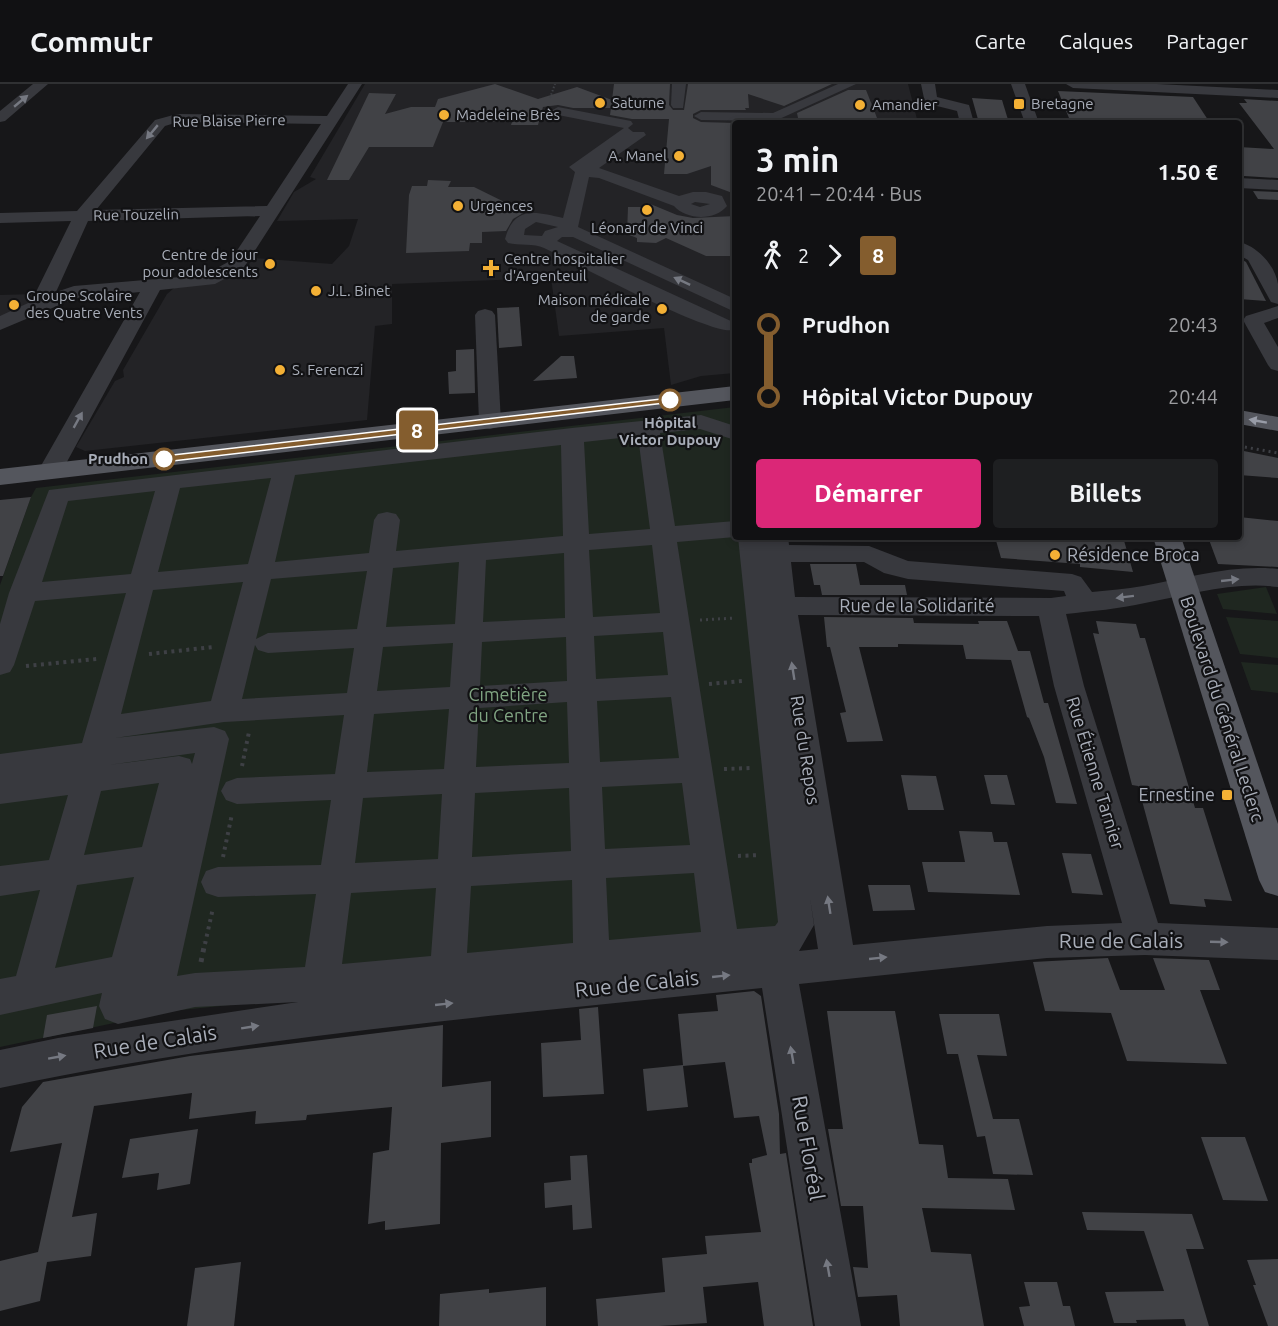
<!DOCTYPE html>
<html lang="fr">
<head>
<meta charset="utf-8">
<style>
  body { margin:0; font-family:Ubuntu,sans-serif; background:#1e1f21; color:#f1f3f6; height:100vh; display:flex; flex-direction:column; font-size:22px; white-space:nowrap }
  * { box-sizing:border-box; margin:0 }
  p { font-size:20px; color:#9c9da0 }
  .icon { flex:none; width:33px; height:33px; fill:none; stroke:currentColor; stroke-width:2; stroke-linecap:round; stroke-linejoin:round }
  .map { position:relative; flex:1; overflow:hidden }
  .details { position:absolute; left:732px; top:36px; width:510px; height:420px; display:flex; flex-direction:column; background:#111113; border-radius:6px; box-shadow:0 3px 9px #0003,0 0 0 2px #303133 }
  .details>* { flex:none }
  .badge { padding:0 12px; border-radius:4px; font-size:21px; line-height:39px }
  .map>.badge { position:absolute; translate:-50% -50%; box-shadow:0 0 0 3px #fff }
  .legs { display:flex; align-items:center; gap:9px; height:66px; padding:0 24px; font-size:20px }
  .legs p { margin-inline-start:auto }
  .head { display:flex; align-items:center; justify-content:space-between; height:102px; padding:0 24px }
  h1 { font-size:33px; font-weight:700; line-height:45px }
  .button { display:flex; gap:12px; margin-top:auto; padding:12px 24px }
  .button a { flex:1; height:69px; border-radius:6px; background:#db2777; color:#fff; font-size:24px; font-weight:700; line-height:69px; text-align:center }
  .button a+a { background:#1e1f21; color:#f1f3f6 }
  ul { padding:0 24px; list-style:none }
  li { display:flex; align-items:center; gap:21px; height:72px; font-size:22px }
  li i { display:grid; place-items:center; width:9px; height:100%; margin:0 8px; background:currentColor }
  li i::after { content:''; width:15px; height:15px; margin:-8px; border:4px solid; border-radius:50%; background:#111113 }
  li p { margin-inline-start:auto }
  li:first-child i { background:linear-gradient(#0000 50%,currentColor 0) }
  li:last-child i { background:linear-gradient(currentColor 50%,#0000 0) }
  header { display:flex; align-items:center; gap:36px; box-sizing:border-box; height:84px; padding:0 30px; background:#111113; border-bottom:2px solid #303133 }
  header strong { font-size:28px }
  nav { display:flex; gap:33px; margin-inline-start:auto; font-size:21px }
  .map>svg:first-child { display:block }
  .built { fill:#232326 }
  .green { fill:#1f2720 }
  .building { fill:#414246 }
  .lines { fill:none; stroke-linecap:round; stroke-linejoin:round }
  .path-far3 { stroke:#3e4045; stroke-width:2; stroke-dasharray:1.5 2; stroke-linecap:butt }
  .path-far2 { stroke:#3e4045; stroke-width:3; stroke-dasharray:2 4; stroke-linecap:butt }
  .path-far1 { stroke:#3e4045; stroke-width:4; stroke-dasharray:3 4.5; stroke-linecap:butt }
  .path { stroke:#3e4045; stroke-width:5; stroke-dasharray:4 6; stroke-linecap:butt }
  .minor { fill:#38393e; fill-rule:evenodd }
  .major { fill:#54565d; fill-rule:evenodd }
  .oneway { fill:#767982 }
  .oneway2 { fill:#989ca7 }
  .line-1 { fill:#845d2e; stroke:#fff; stroke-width:1.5 }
  .poi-dot { fill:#f3b035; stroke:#121214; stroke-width:2 }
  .stop-1-dot { fill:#fff; stroke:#845d2e; stroke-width:3 }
  .labels { text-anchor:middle; stroke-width:4.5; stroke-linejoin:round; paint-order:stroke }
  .far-poi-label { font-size:15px; fill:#a9aeb9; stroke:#121214; text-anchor:start }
  .far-street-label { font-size:15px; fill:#a9aeb9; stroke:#121214 }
  .far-stop-label { font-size:15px; font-weight:bold; fill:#a9aeb9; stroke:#121214 }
  .poi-label { font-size:18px; fill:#a9aeb9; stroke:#121214; text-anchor:start }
  .street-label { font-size:18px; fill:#a9aeb9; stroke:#121214 }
  .park-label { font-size:18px; fill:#80a482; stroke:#121214 }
  .near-street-label { font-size:21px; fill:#a9aeb9; stroke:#121214 }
</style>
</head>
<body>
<header>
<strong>Commutr</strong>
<nav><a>Carte</a><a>Calques</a><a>Partager</a></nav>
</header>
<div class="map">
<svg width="1278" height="1242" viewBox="0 0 1278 1242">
  <rect width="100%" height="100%" fill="#171719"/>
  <g class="built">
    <path d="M365 0H908L918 39H735V289L701 292 671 301 664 244 559 252 551 194 392 200V240L375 242 367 336 85 367 76 363 115 297 124 293 123 286 167 210 174 204 213 199 224 195 245 187 253 174 332 180 349 162 358 135 277 137 294 108 316 95 310 93Z"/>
    <path d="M35 210 31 218 0 235V211Z"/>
  </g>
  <g class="green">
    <path d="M735 323V453H762L809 842 319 912 171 927 0 963V501L31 413 36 404Z"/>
    <path d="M1266 503 1277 530 1223 525 1217 510Z"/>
    <path d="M1226 533 1278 537V574L1240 570Z"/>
    <path d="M1241 578 1278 581V609L1251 606Z"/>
  </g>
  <g class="building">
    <path d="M495 0 538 15 577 3 612 16 614 0H670L669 21 673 26H684L688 0H832L784 22 748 10 749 24H745L746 26H701L693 30V34L701 38 735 39V110L711 101V82L687 90H664L669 35H632L610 31 611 24H573L558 21 543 23 538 41H511L512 38H443L433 63H369L349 96H327L369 9 396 10 385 30 411 23H435L438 15Z"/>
    <path d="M848 6H866L879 39H799L797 29Z"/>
    <path d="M1058 7 1193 13 1210 39H1071Z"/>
    <path d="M972 14 1002 16 1009 39H979Z"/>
    <path d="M1244 15 1278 17V94L1244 92 1239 83V63L1274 65 1239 19H1247Z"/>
    <path d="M428 96 451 97 448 103H474L525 128 513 135 506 147 482 148V159H470L469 167 406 169 409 111 412 102H427Z"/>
    <path d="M1253 107 1278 108V116L1258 115Z"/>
    <path d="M648 119 677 131 693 134 735 132V172H706L666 154 656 159 637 158V154L627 150 628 123H647Z"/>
    <path d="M1239 174 1246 178 1266 217 1239 215Z"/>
    <path d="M519 223 522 262 499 264 497 224Z"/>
    <path d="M474 265 475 309 449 310 448 288 456 287V266Z"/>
    <path d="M561 272H574L577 294 533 297Z"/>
    <path d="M1239 366 1278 374V394L1239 391Z"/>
    <path d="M31 413 3 492H0V416Z"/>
    <path d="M1239 433 1278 437V483L1218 480 1208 453H1239Z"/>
    <path d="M995 453H1123L1133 488 1080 483V480L1001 474Z"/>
    <path d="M810 480H856L860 501H905L907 511H822L820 501H814Z"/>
    <path d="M824 533 913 534 914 539 979 540 978 537H1007L1018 567H1030L1044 619H1048L1077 720 1056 719 1044 673 1029 634 1027 633 1011 576 966 575 963 561 898 560V563H859L883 657 847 658 840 629 846 628 830 563H827Z"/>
    <path d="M1096 537 1136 540 1140 554H1145L1195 724H1203L1232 817 1204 815 1206 823 1170 820 1138 702 1132 701 1093 549 1099 550Z"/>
    <path d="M901 691 936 692 944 726H908Z"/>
    <path d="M984 691H1007L1015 721 991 720Z"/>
    <path d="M959 747 992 748 994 758H1007L1020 811 928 808 922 778H965Z"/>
    <path d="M1062 769 1091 770 1103 811 1072 809Z"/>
    <path d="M868 801H910L915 826 873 827Z"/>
    <path d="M1108 874 1120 906H1165L1153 874 1209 876 1220 906H1200L1227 980 1127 977 1111 929 1045 927 1033 878Z"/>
    <path d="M754 907 761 912 779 1030 780 1070 786 1069 813 1242H764L758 1198 703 1203 707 1239 659 1242H598L596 1215 665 1208 662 1174 707 1170 705 1152 761 1148 749 1079H752V1075L767 1071 759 1032 734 1034 725 978 683 982 688 1023 647 1027 643 985 683 981 678 930 718 927 716 911Z"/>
    <path d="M97 922 93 944 43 954 47 931Z"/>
    <path d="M598 923 604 1010 543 1013 541 959 581 956 579 925Z"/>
    <path d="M827 927H895L919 1060 943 1061 948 1094 1008 1095 1015 1126 922 1124 931 1168 971 1170 984 1242H900L897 1211 858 1213 853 1183 868 1184 863 1122H841L828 1045H843Z"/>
    <path d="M939 930H999L1007 972 977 971 993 1035H1019L1033 1091 993 1090 985 1052 977 1053 958 970H947Z"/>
    <path d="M443 941 442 1003 491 997V1053L441 1059 440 1140 385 1146V1137L368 1140 373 1069 389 1066 392 1023 307 1031 306 1036 255 1040 256 1027 189 1035 192 1009 94 1022 72 1133 97 1129 91 1172 47 1178 40 1217 0 1227V1177L38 1168 62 1059 10 1068 22 1023 43 998 190 972Z"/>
    <path d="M198 1045 190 1100 157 1106 159 1089 122 1094 130 1055Z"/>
    <path d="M1201 1053H1245L1268 1117 1223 1116Z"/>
    <path d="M587 1071 592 1144 573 1146 572 1121 545 1124 544 1099 571 1096 570 1072Z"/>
    <path d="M1082 1128 1192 1130 1204 1165H1186L1209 1242H1186L1184 1235 1136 1236 1137 1239H1114L1105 1208 1164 1207 1144 1147 1087 1146Z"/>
    <path d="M1278 1175V1242H1268L1253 1201H1256L1247 1176Z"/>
    <path d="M241 1178 234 1242H187L195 1184Z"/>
    <path d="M1024 1198H1057L1063 1222H1070L1075 1242H1024L1019 1223 1030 1222Z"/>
    <path d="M546 1203V1242H439L440 1210 489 1205V1209Z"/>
  </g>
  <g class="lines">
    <path class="path-far3" d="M550 14 555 0"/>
    <g class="path-far2">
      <path d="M1239 362 1278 369"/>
      <path d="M700 536 735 534"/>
    </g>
    <g class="path-far1">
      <path d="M149 570 213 563"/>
      <path d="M26 582 97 575"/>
      <path d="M709 600 743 597"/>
      <path d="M242 682 249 648"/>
      <path d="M724 685 752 684"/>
      <path d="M738 772 760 771"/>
      <path d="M223 773 232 730"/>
      <path d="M205 860 213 824"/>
    </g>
    <path class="path" d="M201 878 205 858"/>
    <g class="minor">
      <path d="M33 0H48L5 37 0 38V27Z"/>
      <path d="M348 0H362L243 185 215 200 160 206 62 387 58 392 50 394 42 392 38 387 140 208 76 214 0 246V232L39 214 36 208 71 137 0 139V129L77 127 155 36 177 30 327 32ZM178 38 321 40 267 122 96 126 165 42ZM260 132 230 177 204 191 74 202 56 208 88 137Z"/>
      <path d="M672 0H686L683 24H673L671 21Z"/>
      <path d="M838 0H856L775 37 701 36 694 32 701 28 773 29Z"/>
      <path d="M921 0H935L937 13 969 21 974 39H960L957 27 925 19Z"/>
      <path d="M1011 0H1025L1039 39H1025Z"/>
      <path d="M1066 0H1157L1278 6V14L1073 4Z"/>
      <path d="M558 23 631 37 633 40 628 44 633 48H644L646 51 599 84 679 112 693 108H706L722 112 727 122C715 137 686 136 674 122L599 94 589 93 578 143 735 215V228L573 153H562L557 157 733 238 735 241 733 246C711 252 573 178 544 164 534 159 519 162 508 159L505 155C514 121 536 128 563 134L575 88 569 83 624 44 553 30 551 27ZM695 118 710 120 700 123 691 120ZM536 138 558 143 545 147 542 152 524 151 525 145Z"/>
      <path d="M1239 94 1278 96V106L1239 104Z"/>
      <path d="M1239 158C1257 162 1275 181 1278 200 1278 206 1278 213 1278 220L1271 218 1248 176 1239 171Z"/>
      <path d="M1278 222V234L1264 239 1278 263V287L1271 285 1268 281 1243 236 1246 232Z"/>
      <path d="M485 225 492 227 495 231 501 338 498 343 490 345 482 343 479 338 475 231 478 227Z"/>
      <path d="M701 331 735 342V356L700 345 660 349 675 442 735 437V453L677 458 737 845 775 842 778 838 738 453H788L789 461 869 462 908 477 1072 490 1081 493 1092 508C1109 506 1126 505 1143 502 1187 494 1233 480 1278 485V503C1234 497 1188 511 1145 519 1119 525 1092 527 1066 530L1084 602 1158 839 1278 844V876L1145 871 1047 874 799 900 861 1242H815L762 904C508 931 251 951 0 1004V966L58 954 298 918 195 923 118 940 105 935 99 922 102 909 0 931V895L16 892 40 806 0 812V782L49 776 68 711 0 720V670L82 659 126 509 35 517 14 581 10 588 0 591V540L9 509 49 406 572 344ZM638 352 650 445 589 450 584 358ZM561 361 563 452 396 467 400 436 396 430 387 428 378 430 374 436 369 469 275 478 295 391ZM271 394 248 480 158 488 180 404ZM155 407 131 490 42 498 68 417ZM652 461 660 529 593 533 589 466ZM564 469 565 534 483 538 486 476ZM459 478 455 540 386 543 393 484ZM791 478H864L884 489 908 495 1064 507 1066 512 1051 514 795 513ZM367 487 357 545 268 549 256 555 271 495ZM243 498 211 617 121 630 153 506ZM798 531 1039 532 1054 602 1122 839 1047 842 853 861ZM663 548 668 591 596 595 594 552ZM566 553 567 597 480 602 482 558ZM453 559 450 603 377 607 383 563ZM255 561 258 566 268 569 354 564 347 609 242 615ZM671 613 679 674 600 678 597 617ZM567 618 569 679 476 683 479 624ZM449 625 444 685 367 688 374 630ZM344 631 335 690 237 694 226 698 221 707 226 716 237 720 331 716 321 781 218 783 206 787 201 798 206 809 218 813 316 810 305 883 195 889 177 892 229 655 225 647 214 643 115 654 224 638ZM195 669 192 680 190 675 179 672 108 681ZM159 699 142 763 84 771 101 707ZM682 699 690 761 605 765 602 703ZM569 704 571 767 472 773 475 709ZM442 710 438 775 355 779 363 714ZM694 789 701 848 609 856 606 794ZM134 793 112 873 55 884 77 801ZM572 796 573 859 467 869 471 802ZM436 804 431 872 342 880 351 809ZM810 814 818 865 799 867 814 841Z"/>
    </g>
    <g class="major">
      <path d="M735 302V316L0 401V385Z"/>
      <path d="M1239 326 1278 333V347L1239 340Z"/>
      <path d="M1153 453H1181L1278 740V812L1265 808 1259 796Z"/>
    </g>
  </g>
  <defs><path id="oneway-solid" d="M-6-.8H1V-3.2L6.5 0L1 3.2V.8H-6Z" transform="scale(1.5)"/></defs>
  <g class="oneway">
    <use href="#oneway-solid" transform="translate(21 17) rotate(-40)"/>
    <use href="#oneway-solid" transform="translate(152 48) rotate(130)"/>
    <use href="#oneway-solid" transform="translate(682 197) rotate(-155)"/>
    <use href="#oneway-solid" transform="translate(78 336) rotate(-61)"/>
    <use href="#oneway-solid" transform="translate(1230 496) rotate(-6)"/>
    <use href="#oneway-solid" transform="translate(1125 513) rotate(173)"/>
    <use href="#oneway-solid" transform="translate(793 587) rotate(-99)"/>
    <use href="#oneway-solid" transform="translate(829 821) rotate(-99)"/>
    <use href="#oneway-solid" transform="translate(1219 858) rotate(2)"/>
    <use href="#oneway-solid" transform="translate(878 874) rotate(-6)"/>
    <use href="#oneway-solid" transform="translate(721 892) rotate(-6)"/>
    <use href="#oneway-solid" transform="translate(444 920) rotate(-6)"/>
    <use href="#oneway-solid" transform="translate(250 943) rotate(-9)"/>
    <use href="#oneway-solid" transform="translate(792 971) rotate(-100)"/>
    <use href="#oneway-solid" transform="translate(57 973) rotate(-10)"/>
    <use href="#oneway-solid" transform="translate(828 1184) rotate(-100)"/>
  </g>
  <use class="oneway2" href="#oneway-solid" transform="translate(1258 337) rotate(-170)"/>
  <path class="line-1" d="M670 314H673V318L164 378 159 375 164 372Z"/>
  <g class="poi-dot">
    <circle cx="600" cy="19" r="6"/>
    <rect x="1013" y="14" width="12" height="12" rx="3"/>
    <circle cx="860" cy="21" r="6"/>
    <circle cx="444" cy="31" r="6"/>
    <circle cx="679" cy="72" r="6"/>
    <circle cx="458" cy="122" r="6"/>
    <circle cx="647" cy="126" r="6"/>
    <circle cx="270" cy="180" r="6"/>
    <path d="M488 175h6v6h6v6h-6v6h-6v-6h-6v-6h6z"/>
    <circle cx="316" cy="207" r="6"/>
    <circle cx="14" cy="221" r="6"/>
    <circle cx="662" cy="225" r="6"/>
    <circle cx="280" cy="286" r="6"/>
    <circle cx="1055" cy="471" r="6"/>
    <rect x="1221" y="705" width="12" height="12" rx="3"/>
  </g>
  <g class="stop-1-dot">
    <circle cx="670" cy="316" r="10"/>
    <circle cx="164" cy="375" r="10"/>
  </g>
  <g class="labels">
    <g class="far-poi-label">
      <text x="612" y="24">Saturne</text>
      <text x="1031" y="25">Bretagne</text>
      <text x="872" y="26">Amandier</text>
      <text x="456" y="36">Madeleine Brès</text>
      <text x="667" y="77" text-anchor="end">A. Manel</text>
      <text x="470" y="127">Urgences</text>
      <text x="647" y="149" text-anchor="middle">Léonard de Vinci</text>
      <text x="258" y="176" text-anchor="end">Centre de jour<tspan x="258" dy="17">pour adolescents</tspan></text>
      <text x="504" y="180">Centre hospitalier<tspan x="504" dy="17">d'Argenteuil</tspan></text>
      <text x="328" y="212">J.L. Binet</text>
      <text x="26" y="217">Groupe Scolaire<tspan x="26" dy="17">des Quatre Vents</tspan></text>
      <text x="650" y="221" text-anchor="end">Maison médicale<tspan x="650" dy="17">de garde</tspan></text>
      <text x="292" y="291">S. Ferenczi</text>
    </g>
    <g class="far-street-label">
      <text transform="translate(229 37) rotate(-1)" y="5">Rue Blaise Pierre</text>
      <text transform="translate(136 131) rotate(-1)" y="5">Rue Touzelin</text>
    </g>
    <g class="far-stop-label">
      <text x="670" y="344">Hôpital<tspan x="670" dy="17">Victor Dupouy</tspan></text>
      <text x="148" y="380" text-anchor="end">Prudhon</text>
    </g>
    <g class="poi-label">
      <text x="1067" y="477">Résidence Broca</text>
      <text x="1215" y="717" text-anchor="end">Ernestine</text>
    </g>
    <g class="street-label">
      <text x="917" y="528">Rue de la Solidarité</text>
      <text transform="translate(1222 625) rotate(72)" y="6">Boulevard du Général Leclerc</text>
      <text transform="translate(805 666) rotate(81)" y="6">Rue du Repos</text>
      <text transform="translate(1095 689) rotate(73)" y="6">Rue Étienne Tarnier</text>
    </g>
    <g class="park-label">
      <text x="508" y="617">Cimetière<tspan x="508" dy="21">du Centre</tspan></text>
    </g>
    <g class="near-street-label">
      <text x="1121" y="864">Rue de Calais</text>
      <text transform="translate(637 900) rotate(-6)" y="7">Rue de Calais</text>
      <text transform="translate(155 958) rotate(-9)" y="7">Rue de Calais</text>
      <text transform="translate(808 1064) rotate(80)" y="7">Rue Floréal</text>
    </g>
  </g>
</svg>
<b class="badge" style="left:417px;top:346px;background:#845d2e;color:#fff">8</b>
<section class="details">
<div class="head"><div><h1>3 min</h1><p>20:41 – 20:44 · Bus</p></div><b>1.50 €</b></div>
<div class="legs"><svg class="icon" aria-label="walk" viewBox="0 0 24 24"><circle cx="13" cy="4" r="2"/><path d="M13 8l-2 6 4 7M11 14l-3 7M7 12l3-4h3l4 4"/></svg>2<svg class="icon" aria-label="forward" viewBox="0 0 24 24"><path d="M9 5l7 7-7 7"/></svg><b class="badge" style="background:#845d2e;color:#fff">8</b></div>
<ul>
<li><i style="color:#845d2e"></i><b>Prudhon</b><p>20:43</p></li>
<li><i style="color:#845d2e"></i><b>Hôpital Victor Dupouy</b><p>20:44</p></li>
</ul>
<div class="button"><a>Démarrer</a><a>Billets</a></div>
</section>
</div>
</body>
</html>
